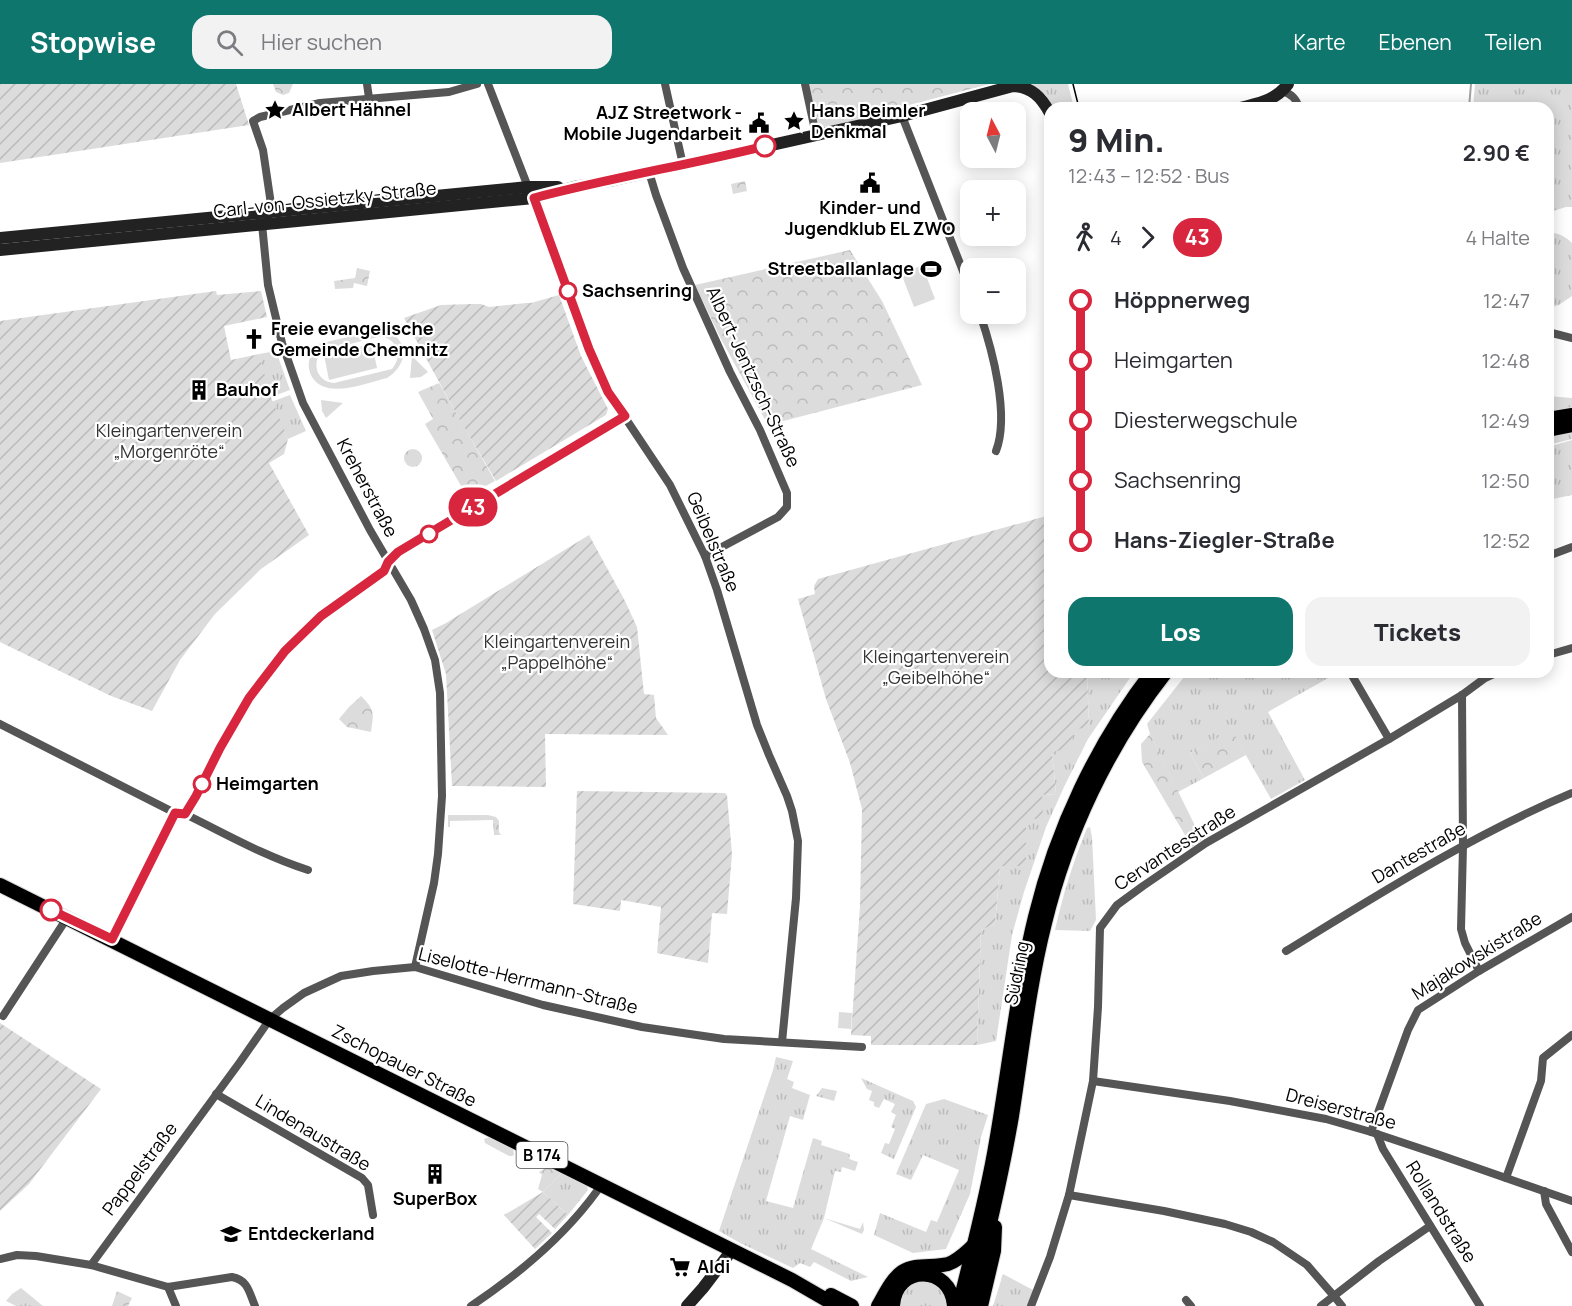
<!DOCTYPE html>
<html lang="de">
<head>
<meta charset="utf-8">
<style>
  body { margin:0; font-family:Manrope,sans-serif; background:#f2f2f3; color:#2b2b33; height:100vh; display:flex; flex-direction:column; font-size:22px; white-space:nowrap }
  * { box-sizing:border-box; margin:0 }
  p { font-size:20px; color:#7c7c81 }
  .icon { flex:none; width:33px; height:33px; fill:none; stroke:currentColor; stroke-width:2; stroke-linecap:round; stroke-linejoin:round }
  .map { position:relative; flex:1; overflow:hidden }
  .drawer { position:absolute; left:1044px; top:18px; width:510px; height:576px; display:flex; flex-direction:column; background:#fff; border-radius:18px; box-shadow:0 3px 15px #0003 }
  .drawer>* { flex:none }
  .badge { padding:0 12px; border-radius:20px; font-size:21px; line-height:39px }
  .needle { width:39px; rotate:353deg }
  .controls { position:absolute; left:960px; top:18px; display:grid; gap:12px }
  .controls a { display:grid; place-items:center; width:66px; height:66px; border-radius:12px; background:#fff; box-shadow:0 3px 15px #0003; font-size:30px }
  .map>.badge { position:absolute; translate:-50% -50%; box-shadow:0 0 0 3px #fff }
  .legs { display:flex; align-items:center; gap:9px; height:66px; padding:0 24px; font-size:20px }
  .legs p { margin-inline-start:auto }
  .head { display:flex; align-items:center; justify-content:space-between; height:102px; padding:0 24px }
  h1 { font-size:33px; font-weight:800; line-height:45px }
  .action { display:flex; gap:12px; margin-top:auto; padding:12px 24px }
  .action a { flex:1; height:69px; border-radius:18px; background:#0f766e; color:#fff; font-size:24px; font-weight:800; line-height:69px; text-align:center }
  .action a+a { background:#f2f2f3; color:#2b2b33 }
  ul { padding:0 24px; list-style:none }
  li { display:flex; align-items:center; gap:21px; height:60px; font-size:22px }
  li i { display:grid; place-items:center; width:9px; height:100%; margin:0 8px; background:currentColor }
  li i::after { content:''; width:15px; height:15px; margin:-8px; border:4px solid; border-radius:50%; background:#fff }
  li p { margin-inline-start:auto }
  li:first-child i { background:linear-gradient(#0000 50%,currentColor 0) }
  li:last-child i { background:linear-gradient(currentColor 50%,#0000 0) }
  header { display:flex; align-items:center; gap:36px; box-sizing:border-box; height:84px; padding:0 30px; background:#0f766e; color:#fff }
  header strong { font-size:28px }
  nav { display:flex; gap:33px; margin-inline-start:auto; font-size:21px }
  .search { width:420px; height:54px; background:#f2f2f3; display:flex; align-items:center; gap:15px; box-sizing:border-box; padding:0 21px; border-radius:18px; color:#7c7c81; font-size:22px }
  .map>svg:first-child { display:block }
  .grass { fill:url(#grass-tufts) }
  .forest { fill:url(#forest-crowns) }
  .garden { fill:url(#garden-furrows) }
  .pitch { fill:#dcdcdc; fill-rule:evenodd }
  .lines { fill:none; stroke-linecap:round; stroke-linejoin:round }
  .stream { stroke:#a3a3a3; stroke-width:2 }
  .primary-casing { stroke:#dbdbdb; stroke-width:16 }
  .street { stroke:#555; stroke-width:8 }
  .secondary { stroke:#222; stroke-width:12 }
  .primary { stroke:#000; stroke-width:14 }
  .tram { stroke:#000; stroke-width:1.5 }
  .line-1-casing { stroke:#fff; stroke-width:14 }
  .line-1 { stroke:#d7263d; stroke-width:9 }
  .stop-1-dot { fill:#fff; stroke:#d7263d; stroke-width:3 }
  .labels { text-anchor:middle; stroke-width:4.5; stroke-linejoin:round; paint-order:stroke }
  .shield { fill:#fff; stroke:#4c4c4c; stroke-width:1.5 }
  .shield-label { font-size:16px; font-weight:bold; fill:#000 }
  .poi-label { font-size:18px; font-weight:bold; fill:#000; stroke:#fff; text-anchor:start }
  .street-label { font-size:18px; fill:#000; stroke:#fff }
  .stop-label { font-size:18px; font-weight:bold; fill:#000; stroke:#fff; text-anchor:start }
  .park-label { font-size:18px; fill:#333; stroke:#fff }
</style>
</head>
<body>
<header>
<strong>Stopwise</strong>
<div class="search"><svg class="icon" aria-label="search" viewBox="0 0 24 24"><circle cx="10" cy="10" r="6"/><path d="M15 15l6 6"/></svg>Hier suchen</div>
<nav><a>Karte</a><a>Ebenen</a><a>Teilen</a></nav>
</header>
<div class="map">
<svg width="1572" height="1222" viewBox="0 0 1572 1222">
  <defs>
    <pattern id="grass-tufts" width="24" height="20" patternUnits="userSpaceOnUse" patternTransform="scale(1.5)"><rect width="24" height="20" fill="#dcdcdc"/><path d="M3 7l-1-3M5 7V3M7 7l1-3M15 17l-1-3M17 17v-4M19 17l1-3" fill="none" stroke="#bbb"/></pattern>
    <pattern id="forest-crowns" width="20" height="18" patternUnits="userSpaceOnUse" patternTransform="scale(1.5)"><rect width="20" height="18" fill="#dcdcdc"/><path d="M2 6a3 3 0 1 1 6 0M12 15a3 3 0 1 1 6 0" fill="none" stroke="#bbb"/></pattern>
    <pattern id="garden-furrows" width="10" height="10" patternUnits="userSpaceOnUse" patternTransform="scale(1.5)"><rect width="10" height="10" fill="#dcdcdc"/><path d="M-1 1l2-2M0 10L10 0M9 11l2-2" fill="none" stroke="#bbb"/></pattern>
  </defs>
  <rect width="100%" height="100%" fill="#fff"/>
  <g class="grass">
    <path d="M1032 0H1068L1074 24H1055L1045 11Z"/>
    <path d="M1475 0H1572V123H1566L1553 127 1548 131V24H1473Z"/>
    <path d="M1548 148C1558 149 1565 152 1572 159V212L1559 221 1548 224Z"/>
    <path d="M276 267 290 306 271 313 270 311H268L259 270Z"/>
    <path d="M290 311 306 347 288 355 271 318Z"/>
    <path d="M1548 312 1572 314V327L1548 331Z"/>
    <path d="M1572 348V355L1548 361V353Z"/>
    <path d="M1572 356V411L1548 416V363Z"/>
    <circle cx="413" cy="374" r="9"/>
    <path d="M1087 588H1134L1088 655 1064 703 1046 743 1024 808 1012 851 996 957 977 961 981 846 995 840 1000 782H1026V736L1042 711 1056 710 1052 667 1073 644H1088L1089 641Z"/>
    <path d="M1188 588H1327L1330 593 1268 628 1305 696 1271 715 1232 647 1190 669 1204 694 1178 708 1150 650 1147 640Z"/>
    <path d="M448 731H488L496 733 499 737V748L501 751H494L493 736 450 737V743H448Z"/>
    <path d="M1090 743 1092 753 1096 836 1090 847 1055 846C1063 810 1073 778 1087 744Z"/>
    <path d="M776 973 793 977 787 995 794 998 792 1004 810 1011 803 1036 790 1032 766 1117 793 1124 813 1054 822 1057 821 1061 850 1070 849 1075 858 1078 855 1087 842 1083 841 1088 835 1087 824 1134 860 1145 863 1138 864 1146 862 1150 824 1134 811 1165 868 1193 851 1197 814 1178 810 1183 800 1179 793 1184 740 1159 719 1147 773 986Z"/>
    <path d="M861 994 913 1017 916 1023 894 1075 881 1069 885 1059 889 1060 895 1045 891 1043 896 1031 891 1028 895 1020 884 1015 879 1024 874 1022V1018L869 1016 872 1007 867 1005Z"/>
    <path d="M822 1004 837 1007 834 1017 816 1012Z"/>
    <path d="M944 1015 988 1031 981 1053 970 1110 946 1165 913 1169 874 1151 880 1129 926 1148 931 1136 937 1138 959 1086 923 1071 911 1096 896 1090 926 1020Z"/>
    <path d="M490 1053 513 1064 514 1071 512 1072H509L485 1059 484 1055Z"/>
    <path d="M562 1089 587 1102 588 1106 568 1131 543 1108Z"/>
    <path d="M1003 1190 1037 1208 1030 1222H993Z"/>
    <path d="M931 1197 943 1205 948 1222H897L899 1213 910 1198Z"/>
    <path d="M21 1204 43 1222H16L6 1217 12 1210Z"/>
  </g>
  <g class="forest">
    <path d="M273 0H293L289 9 283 11 276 8Z"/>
    <path d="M805 0H990L878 29 873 33 816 51Z"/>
    <path d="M745 97 747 107 733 110 731 100Z"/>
    <path d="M850 166 882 217 922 301 768 341 721 255 695 201Z"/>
    <path d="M357 184 370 187 367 202 354 199 353 204 335 205 334 197 355 194Z"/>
    <path d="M439 299 495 397 467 412 425 340 433 335 418 308Z"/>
    <path d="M361 612C375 626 374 629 371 648L347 643 339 635 349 623Z"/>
    <path d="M1232 646 1246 671 1204 694 1190 669Z"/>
    <path d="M1150 650 1202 756 1192 763 1142 678 1141 660Z"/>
    <path d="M839 928 852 929 851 945 838 944Z"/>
    <path d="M549 1082 562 1089 543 1108 538 1105 542 1091 539 1088Z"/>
    <path d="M117 1207 132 1214 128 1222H112Z"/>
  </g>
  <g class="garden">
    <path d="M0 0H236L249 41 0 79Z"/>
    <path d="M216 207 217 211 261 207 267 233 224 242 231 276 259 270 270 311 288 355 284 370 269 379 309 451 261 485 215 530 180 576 152 627 111 612 0 558V237Z"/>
    <path d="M559 211 581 272 608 325 606 331 496 397 461 338 404 234 441 221 471 220H481L489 223 526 219H531Z"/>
    <path d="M1050 431V588H1087L1089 642 1088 644 1073 645 1072 664 1052 668 1056 710 1042 711 1043 734 1026 736V782H1000L995 840 981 846 977 961H871V952L851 951 860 822 862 725 850 679 826 615 798 515 815 510 814 502 818 495Z"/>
    <path d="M589 451 625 517 637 543 644 610 654 611 656 634 668 651 545 650 546 703 452 702 446 590 432 546 446 539Z"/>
    <path d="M577 707 725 709 727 711 732 770 727 830 712 829 708 879 657 869 661 823 621 816 620 827 573 820Z"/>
    <path d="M0 939 101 1005 29 1100 0 1127Z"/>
    <path d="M543 1108 568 1131 555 1145 539 1130 536 1133 552 1149 535 1165 504 1131Z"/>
  </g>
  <g class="pitch">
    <path d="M935 177 940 189 927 194 935 215 914 223 901 189Z"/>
    <path d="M403 240 404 245 391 249C411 261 405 283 387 294 366 299 326 316 312 293 307 284 308 275 313 267L302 269 301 264ZM382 252C398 257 403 272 392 285L334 299C317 298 311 279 322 267Z"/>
    <path d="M372 260 377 284 329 296 324 271Z"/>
    <path d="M412 272 428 288 421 293 410 294Z"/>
    <path d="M321 316 343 319 326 334 322 327Z"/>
  </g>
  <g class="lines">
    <path class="stream" d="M1469 24 1471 0"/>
    <g class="primary-casing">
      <g id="primary">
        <path d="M1548 335 1572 331"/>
        <path d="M1548 346 1572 341"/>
        <path d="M0 801 792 1196 837 1222"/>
        <path d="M831 1211 852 1222"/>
        <path d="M878 1222C885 1210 891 1196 902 1188 916 1179 933 1184 948 1180 959 1176 966 1168 974 1161"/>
        <path d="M893 1222C895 1180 951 1180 954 1222"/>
        <path d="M959 1222C972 1167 987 1113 996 1058 1009 983 1017 907 1035 833 1056 746 1097 659 1152 588"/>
        <path d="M970 1222C986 1159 1001 1096 1012 1032 1022 968 1029 902 1045 839 1067 749 1108 662 1166 588"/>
        <path d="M981 1222 994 1167 995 1143"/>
      </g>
    </g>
    <g class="street">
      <path d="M367 0 369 14"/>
      <path d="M488 0 528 103 534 114 589 265 608 308 670 401 705 472 717 506 757 641 769 671 787 712 792 727 798 757 796 814 782 958"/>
      <path d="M665 0 683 81"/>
      <path d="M805 0 816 51"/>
      <path d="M1283 7C1292 11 1296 14 1299 24"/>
      <path d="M902 32 970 205"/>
      <path d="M649 88 656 111 683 184 730 288 760 346 787 409V423L778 433 705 472"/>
      <path d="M980 230C992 265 1010 331 996 367"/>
      <path d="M1548 248 1572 254"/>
      <path d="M1548 472 1572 463"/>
      <path d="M1548 571 1572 564"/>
      <path d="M1350 588 1389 655"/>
      <path d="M1462 611 1463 762 1461 845 1465 859 1479 887"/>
      <path d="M0 640 175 729 185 730C226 750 264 772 308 786"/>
      <path d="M185 730 196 712 220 664 249 614 285 567 321 533 384 487 388 478 398 468 625 332"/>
      <path d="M112 855 175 729"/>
      <path d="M1286 867C1379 810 1472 751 1572 709"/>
      <path d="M415 883 434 799 438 770 442 712 440 609 435 576 424 545 411 516 370 446 303 319 282 259 268 201 262 140 272 127 263 66 253 37 260 33 320 19 449 8 477 0"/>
      <path d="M3 932 67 834"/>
      <path d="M1093 997 1230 1017 1326 1035 1371 1048 1437 1070 1572 1117"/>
      <path d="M216 1010 362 1094 368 1101 373 1131"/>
      <path d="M1371 1048 1408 946 1418 926 1479 887 1572 833"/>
      <path d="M1377 1050 1383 1065 1480 1222"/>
      <path d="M1506 1094 1541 997 1543 974 1572 951"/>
      <path d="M1544 1107 1546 1120 1572 1168"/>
      <path d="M1069 1111 1164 1127 1225 1140 1251 1148 1273 1158 1307 1181 1334 1212 1342 1222"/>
      <path d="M0 1175 17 1171 36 1172 91 1181 168 1203 232 1193C248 1196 249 1208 255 1222"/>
      <path d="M91 1181 240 978 270 935 283 924 304 909 341 892 373 887 415 883 543 921 642 943 724 955 862 963"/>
      <path d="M168 1203 176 1222"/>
      <path d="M1186 1216 1191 1222"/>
      <path d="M471 1222C519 1190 563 1154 597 1107"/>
      <path d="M1031 1222 1050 1173 1069 1111 1093 997 1098 923 1100 844 1117 821 1143 802 1206 759 1389 655 1462 611 1485 594 1498 588"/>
      <path d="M1321 1222 1379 1177 1430 1142"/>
    </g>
    <g class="secondary">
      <path d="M1240 24C1259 19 1275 17 1288 0"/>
      <path d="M0 154 528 103H558"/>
      <path d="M0 166 534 114 574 103 614 96 902 32 1013 2C1032 3 1041 13 1050 29"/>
      <path d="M687 1222 703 1204 732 1166"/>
    </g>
    <use href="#primary" class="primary"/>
    <path class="tram" d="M1073 0 1079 24"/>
  </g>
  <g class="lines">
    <g class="line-1-casing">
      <path id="line-1" d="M51 826 112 855 175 729 185 730 196 712 220 664 249 614 285 567 321 532 384 487 388 478 398 468 625 332 608 308 589 265 534 114C610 94 688 81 765 62"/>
    </g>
    <use href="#line-1" class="line-1"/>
  </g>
  <defs>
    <g id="sight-bare" transform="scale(1.62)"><path d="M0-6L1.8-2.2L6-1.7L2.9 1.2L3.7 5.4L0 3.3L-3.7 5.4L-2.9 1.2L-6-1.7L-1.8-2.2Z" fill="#000" stroke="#fff" stroke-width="2.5" paint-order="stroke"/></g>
    <g id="civic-bare" transform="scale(1.62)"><path d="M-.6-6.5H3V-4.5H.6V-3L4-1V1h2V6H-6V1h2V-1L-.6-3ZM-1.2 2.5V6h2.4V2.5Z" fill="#000" stroke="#fff" stroke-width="2.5" paint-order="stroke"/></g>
    <g id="stadium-bare" transform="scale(1.62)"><path d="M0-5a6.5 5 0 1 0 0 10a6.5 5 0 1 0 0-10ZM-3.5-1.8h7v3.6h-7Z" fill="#000" stroke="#fff" stroke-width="2.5" paint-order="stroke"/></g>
    <g id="church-bare" transform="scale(1.62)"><path d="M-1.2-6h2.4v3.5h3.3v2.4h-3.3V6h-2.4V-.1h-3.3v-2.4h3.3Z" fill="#000" stroke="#fff" stroke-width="2.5" paint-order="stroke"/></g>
    <g id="building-bare" transform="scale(1.62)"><path d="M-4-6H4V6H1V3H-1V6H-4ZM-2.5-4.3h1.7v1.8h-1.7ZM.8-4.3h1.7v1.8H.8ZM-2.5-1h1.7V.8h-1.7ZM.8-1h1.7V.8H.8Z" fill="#000" stroke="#fff" stroke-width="2.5" paint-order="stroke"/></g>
    <g id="school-bare" transform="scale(1.62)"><path d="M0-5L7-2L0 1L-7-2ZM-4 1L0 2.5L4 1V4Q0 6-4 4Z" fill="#000" stroke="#fff" stroke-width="2.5" paint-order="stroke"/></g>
    <g id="supermarket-bare" transform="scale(1.62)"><path d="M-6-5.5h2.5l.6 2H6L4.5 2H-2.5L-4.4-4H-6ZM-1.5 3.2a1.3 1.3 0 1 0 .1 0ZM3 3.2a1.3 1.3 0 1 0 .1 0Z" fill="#000" stroke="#fff" stroke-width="2.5" paint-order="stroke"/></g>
  </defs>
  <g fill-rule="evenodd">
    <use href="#sight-bare" x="275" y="26"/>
    <use href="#sight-bare" x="794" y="37"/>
    <use href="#civic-bare" x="759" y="39"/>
    <use href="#civic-bare" x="870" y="99"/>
    <use href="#stadium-bare" x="931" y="185"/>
    <use href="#church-bare" x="254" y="255"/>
    <use href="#building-bare" x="199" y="306"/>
    <use href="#building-bare" x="435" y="1090"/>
    <use href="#school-bare" x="231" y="1150"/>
    <use href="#supermarket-bare" x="680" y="1183"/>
  </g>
  <g class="stop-1-dot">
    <circle cx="765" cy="62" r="10"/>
    <circle cx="568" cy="207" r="8"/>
    <circle cx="429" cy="450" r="8"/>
    <circle cx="202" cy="700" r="8"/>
    <circle cx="51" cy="826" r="10"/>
  </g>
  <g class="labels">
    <rect class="shield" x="516.5" y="1058" width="51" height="26" rx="4.5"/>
    <g class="shield-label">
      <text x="542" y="1077">B 174</text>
    </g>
    <g class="poi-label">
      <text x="292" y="32">Albert Hähnel</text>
      <text x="811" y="33">Hans Beimler<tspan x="811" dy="21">Denkmal</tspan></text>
      <text x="742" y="35" text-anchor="end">AJZ Streetwork -<tspan x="742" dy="21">Mobile Jugendarbeit</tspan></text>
      <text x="870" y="130" text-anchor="middle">Kinder- und<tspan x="870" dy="21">Jugendklub EL ZWO</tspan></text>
      <text x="914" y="191" text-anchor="end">Streetballanlage</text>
      <text x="271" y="251">Freie evangelische<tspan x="271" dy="21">Gemeinde Chemnitz</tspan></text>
      <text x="216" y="312">Bauhof</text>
      <text x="435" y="1121" text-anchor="middle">SuperBox</text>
      <text x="248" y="1156">Entdeckerland</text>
      <text x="697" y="1189">Aldi</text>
    </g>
    <g class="street-label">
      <text transform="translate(325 116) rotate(-6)" y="6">Carl-von-Ossietzky-Straße</text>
      <text transform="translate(753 293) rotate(65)" y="6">Albert-Jentzsch-Straße</text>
      <text transform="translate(367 404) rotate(62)" y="6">Kreherstraße</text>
      <text transform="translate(713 458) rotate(67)" y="6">Geibelstraße</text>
      <text transform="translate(1175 764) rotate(-33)" y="6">Cervantesstraße</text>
      <text transform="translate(1419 769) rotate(-30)" y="6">Dantestraße</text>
      <text transform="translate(1477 872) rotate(-32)" y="6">Majakowskistraße</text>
      <text transform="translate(1017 889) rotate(-79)" y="6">Südring</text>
      <text transform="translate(528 897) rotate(14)" y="6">Liselotte-Herrmann-Straße</text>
      <text transform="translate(404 982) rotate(27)" y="6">Zschopauer Straße</text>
      <text transform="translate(1341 1025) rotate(15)" y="6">Dreiserstraße</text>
      <text transform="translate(313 1049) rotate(31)" y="6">Lindenaustraße</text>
      <text transform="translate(140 1085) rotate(-53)" y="6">Pappelstraße</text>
      <text transform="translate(1441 1128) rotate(58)" y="6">Rollandstraße</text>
    </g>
    <g class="stop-label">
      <text x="582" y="213">Sachsenring</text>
      <text x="216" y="706">Heimgarten</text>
    </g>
    <g class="park-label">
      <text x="169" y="353">Kleingartenverein<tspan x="169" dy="21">„Morgenröte“</tspan></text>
      <text x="557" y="564">Kleingartenverein<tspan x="557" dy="21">„Pappelhöhe“</tspan></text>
      <text x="936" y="579">Kleingartenverein<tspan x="936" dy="21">„Geibelhöhe“</tspan></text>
    </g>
  </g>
</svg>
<div class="controls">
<a><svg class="needle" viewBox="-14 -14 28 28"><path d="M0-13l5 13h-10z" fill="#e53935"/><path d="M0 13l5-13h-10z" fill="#7c7c81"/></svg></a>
<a>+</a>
<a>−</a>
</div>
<b class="badge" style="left:473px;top:423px;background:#d7263d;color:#fff">43</b>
<section class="drawer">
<div class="head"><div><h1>9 Min.</h1><p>12:43 – 12:52 · Bus</p></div><b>2.90 €</b></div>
<div class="legs"><svg class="icon" aria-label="walk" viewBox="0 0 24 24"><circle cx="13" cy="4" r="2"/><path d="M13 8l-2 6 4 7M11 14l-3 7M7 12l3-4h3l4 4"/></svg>4<svg class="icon" aria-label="forward" viewBox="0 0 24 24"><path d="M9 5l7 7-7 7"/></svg><b class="badge" style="background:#d7263d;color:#fff">43</b><p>4 Halte</p></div>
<ul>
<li><i style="color:#d7263d"></i><b>Höppnerweg</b><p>12:47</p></li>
<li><i style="color:#d7263d"></i><span>Heimgarten</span><p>12:48</p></li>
<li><i style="color:#d7263d"></i><span>Diesterwegschule</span><p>12:49</p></li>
<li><i style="color:#d7263d"></i><span>Sachsenring</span><p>12:50</p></li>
<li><i style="color:#d7263d"></i><b>Hans-Ziegler-Straße</b><p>12:52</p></li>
</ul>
<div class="action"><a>Los</a><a>Tickets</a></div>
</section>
</div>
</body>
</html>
